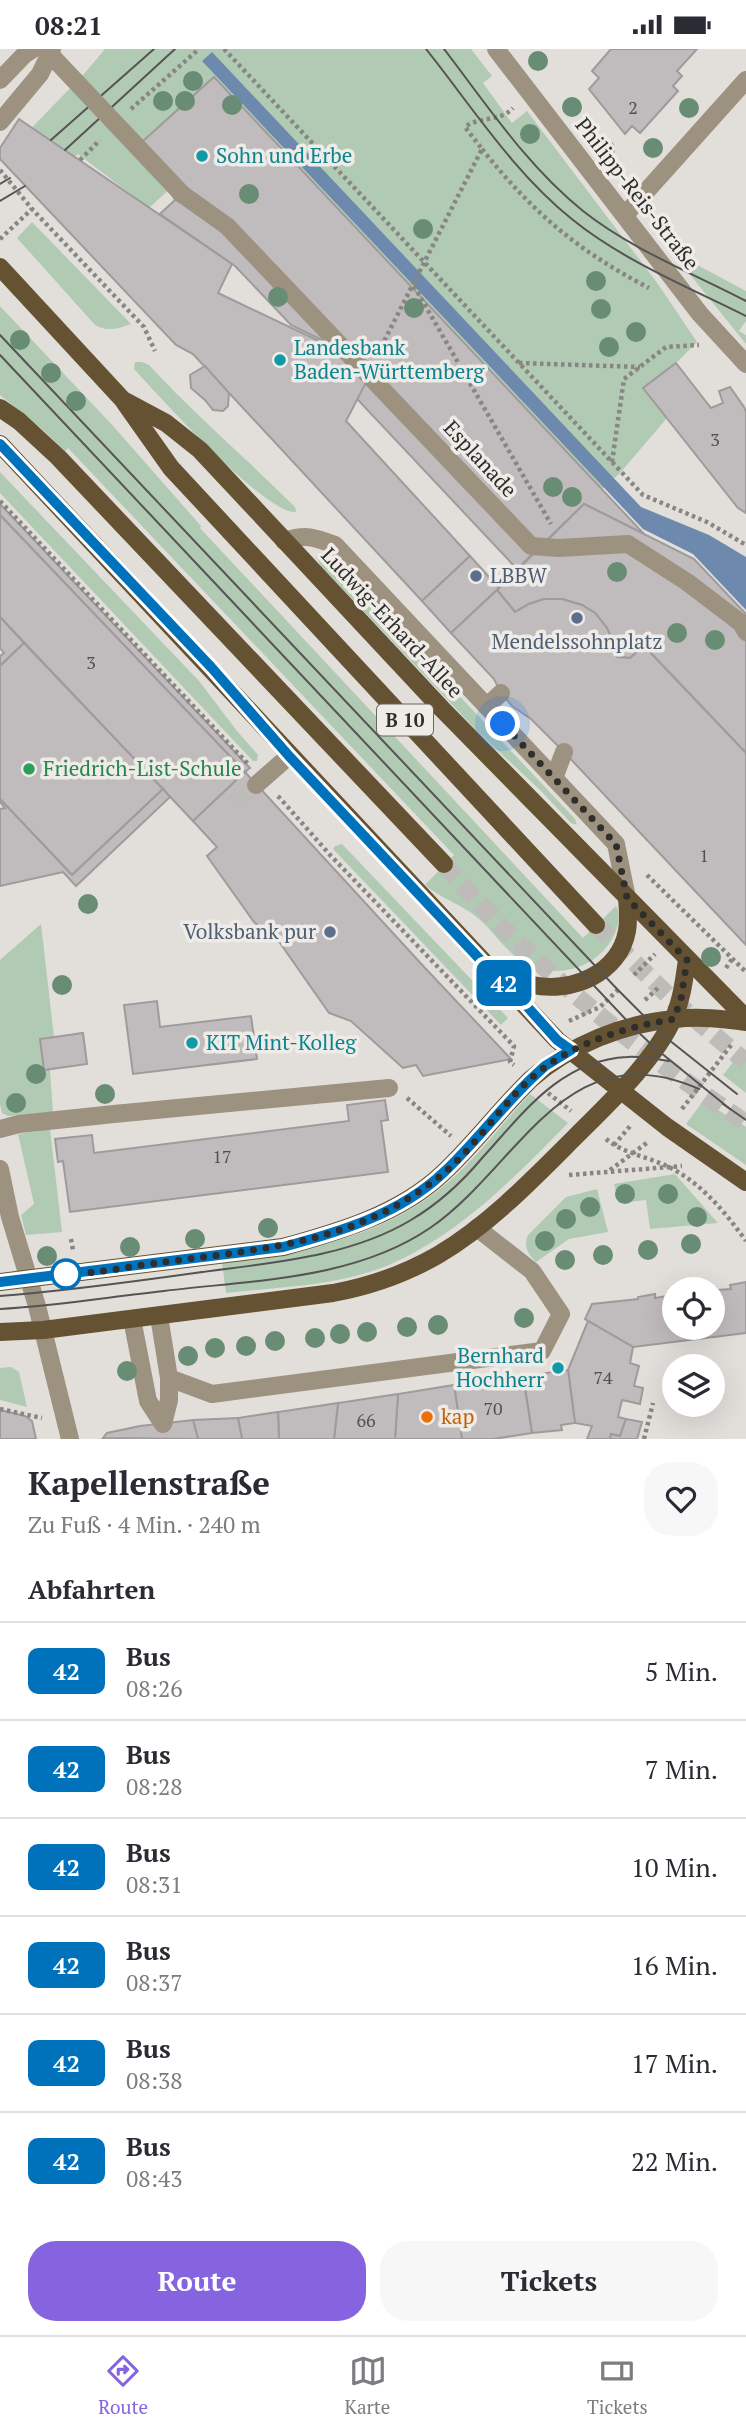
<!DOCTYPE html>
<html lang="de">
<head>
<meta charset="utf-8">
<style>
  body { margin:0; font-family:"PT Serif",serif; background:#f7f7f7; color:#2b2b33; height:100vh; display:flex; flex-direction:column; font-size:26px; white-space:nowrap }
  * { box-sizing:border-box; margin:0 }
  p { font-size:23px; color:#7c7c81 }
  .icon { flex:none; width:38px; height:38px; fill:none; stroke:currentColor; stroke-width:2; stroke-linecap:round; stroke-linejoin:round }
  .map { position:relative; height:1390px; overflow:hidden }
  .sheet { display:flex; flex-direction:column; background:#fff; flex:1 }
  .sheet>* { flex:none }
  .badge { padding:0 14px; border-radius:10px; font-size:24px; line-height:46px }
  .tools { position:absolute; left:662px; top:1228px; display:grid; gap:14px }
  .tools a { display:grid; place-items:center; width:63px; height:63px; border-radius:50%; background:#fff; box-shadow:0 7px 28px #0002; font-size:35px }
  .you { position:absolute; width:35px; height:35px; margin:-18px; border:5px solid #fff; border-radius:50%; background:#1a73e8; box-shadow:0 0 0 10px #1a73e833 }
  .map>.badge { position:absolute; translate:-50% -50%; box-shadow:0 0 0 4px #fff }
  h2 { padding:0 28px; font-size:26px; line-height:63px }
  .round { display:grid; place-items:center; flex:none; width:74px; height:74px; border-radius:28px; background:#f7f7f7 }
  .head { display:flex; align-items:center; justify-content:space-between; height:119px; padding:0 28px }
  h1 { font-size:33px; font-weight:700; line-height:52px }
  .cta { display:flex; gap:14px; margin-top:auto; padding:14px 28px }
  .cta a { flex:1; height:80px; border-radius:28px; background:#8664df; color:#fff; font-size:28px; font-weight:700; line-height:80px; text-align:center }
  .cta a+a { background:#f7f7f7; color:#2b2b33 }
  ul { padding:0; list-style:none }
  li { display:flex; align-items:center; gap:21px; height:98px; padding:0 28px; border-top:2px solid #e1e1e2 }
  li div { flex:1 }
  li b { display:block; font-size:26px }
  li em { font-style:normal }
  li .badge { min-width:77px; font-weight:700; text-align:center }
  .status { display:flex; justify-content:space-between; align-items:center; height:49px; padding:0 35px; background:#fff; direction:ltr }
  .status svg { height:19px; fill:currentColor }
  .tabs { display:flex; justify-content:space-around; align-items:center; height:98px; border-top:2px solid #e1e1e2; background:#fff; font-size:19px; color:#7c7c81 }
  .tabs a { display:grid; justify-items:center; gap:4px }
  .tabs .selected { color:#8664df }
  .map>svg:first-child { display:block }
  .green { fill:#b0cab4 }
  .water { fill:#6e89ae }
  .building { fill:#c0bbbc; stroke:#9f9a9b; stroke-width:2 }
  .lines { fill:none; stroke-linecap:round; stroke-linejoin:round }
  .minor-tunnel { stroke:#bebcb8; stroke-width:18; stroke-dasharray:18 9; stroke-linecap:butt }
  .major-tunnel { stroke:#bebcb8; stroke-width:18; stroke-dasharray:18 9; stroke-linecap:butt }
  .path { stroke:#888683; stroke-width:4.5; stroke-dasharray:3.5 3.5; stroke-linecap:butt }
  .minor { stroke:#9d9280; stroke-width:18 }
  .major { stroke:#655232; stroke-width:18 }
  .tram { stroke:#565452; stroke-width:2 }
  .minor-bridge { stroke:#9d9280; stroke-width:18 }
  .tree { fill:#688c74 }
  .line-casing { stroke:#fff; stroke-width:16 }
  .line { stroke:#0072bc; stroke-width:10 }
  .walk { stroke:#2f2e2c; stroke-width:7; stroke-dasharray:0 12.6 }
  .culture-dot { fill:#0f9aa8; stroke:#efece8; stroke-width:2.5 }
  .service-dot { fill:#5c6f8a; stroke:#efece8; stroke-width:2.5 }
  .leisure-dot { fill:#2e9e5b; stroke:#efece8; stroke-width:2.5 }
  .stop-dot { fill:#fff; stroke:#0072bc; stroke-width:3.5 }
  .food-dot { fill:#e8710a; stroke:#efece8; stroke-width:2.5 }
  .labels { text-anchor:middle; stroke-width:7; stroke-linejoin:round; paint-order:stroke }
  .number-label { font-size:18px; fill:#535150 }
  .shield { fill:#efece8; stroke:#696764; stroke-width:2 }
  .shield-label { font-size:19px; font-weight:bold; fill:#2f2e2c }
  .culture-label { font-size:21px; fill:#0d838f; stroke:#efece8; text-anchor:start }
  .street-label { font-size:21px; fill:#2f2e2c; stroke:#efece8 }
  .service-label { font-size:21px; fill:#4e5e75; stroke:#efece8; text-anchor:start }
  .leisure-label { font-size:21px; fill:#27864d; stroke:#efece8; text-anchor:start }
  .food-label { font-size:21px; fill:#c56008; stroke:#efece8; text-anchor:start }
</style>
</head>
<body>
<div class="status"><b>08:21</b><svg viewBox="0 0 49 12"><path d="M0 12V9h3v3zM5 12V6h3v6zM10 12V3h3v9zM15 12V0h3v12zM26 1h20v11H26zM47 4h2v5h-2z"/></svg></div>
<div class="map">
<svg width="746" height="1390" viewBox="0 0 746 1390">
  <rect width="100%" height="100%" fill="#e2dfdb"/>
  <g class="green">
    <path d="M105 0H471L492 27 483 34 512 74 527 62 658 235 697 293 676 314 643 339 667 369 620 424 602 440 641 481 640 483 584 455 559 478 200 112 149 159 78 105 40 140 6 105 84 25Z"/>
    <path d="M32 173 131 275C117 280 108 283 95 276L17 189Z"/>
    <path d="M671 202 746 242V272L739 282 746 286V295Z"/>
    <path d="M0 257 114 378 201 477 200 479 583 889 616 857C622 867 617 882 611 892 592 922 551 931 521 912 505 901 494 883 479 870 463 856 442 850 425 836L454 806 68 399 65 402 44 382 0 346Z"/>
    <path d="M135 313H142L149 316C195 366 247 410 295 458L296 463C267 467 158 346 134 320Z"/>
    <path d="M0 423 199 632 237 682 258 706 257 712H253L0 444Z"/>
    <path d="M320 503 327 506 575 770 577 776 571 774 540 741 477 682 321 517 316 508Z"/>
    <path d="M342 795 508 969 501 976 333 800 335 797Z"/>
    <path d="M41 875 54 988 40 991 44 1021H50L53 1063 8 1067 2 1064 0 1055V911Z"/>
    <path d="M741 1003 746 1008V1044L723 1026Z"/>
    <path d="M530 1045 568 1074C515 1128 460 1185 389 1216 338 1237 280 1238 226 1244L222 1213C303 1203 382 1189 446 1135 477 1109 502 1074 530 1045Z"/>
    <path d="M703 1052 746 1078V1116L686 1075Z"/>
    <path d="M50 1080 62 1183 26 1186 21 1166 34 1155 18 1085Z"/>
    <path d="M675 1125 718 1174 650 1180 646 1151 619 1154 614 1135Z"/>
    <path d="M597 1140 608 1183 569 1190 536 1213C528 1205 523 1197 528 1186L566 1148Z"/>
    <path d="M11 1318 19 1323 27 1358 0 1351V1319Z"/>
  </g>
  <path class="water" d="M212 3 641 458 709 486 746 508V561L693 505 643 480 202 12Z"/>
  <g class="building">
    <path d="M611 0H697L677 22 682 27 673 37 678 42 640 84 632 77 625 85 589 40 599 29 592 22Z"/>
    <path d="M214 28 644 485 584 455 517 520 345 337 309 320 324 292 291 276 235 217 160 165 175 151 143 92Z"/>
    <path d="M19 70 232 215 218 244 374 318 346 372 470 507 422 552 193 305 176 296 0 110V99Z"/>
    <path d="M676 314 711 359 723 354 719 342 730 338 744 358 746 363V464L738 459 643 339Z"/>
    <path d="M205 317 229 344 228 357 223 362 213 361 205 351 191 339 190 326Z"/>
    <path d="M0 455 250 719 245 723 0 466Z"/>
    <path d="M584 455 694 510 746 565V704L644 597 630 609 617 608 615 596 607 579 595 564 582 556 562 550H544L529 555 515 563 497 541Z"/>
    <path d="M0 466 245 723 193 772 0 568Z"/>
    <path d="M470 507 499 539 451 584 422 552Z"/>
    <path d="M497 541 515 563 529 555 544 550H562L582 556 595 564 607 579 615 596 617 608 630 609 644 597 746 704V896L564 703 531 670 512 657 501 644 494 630 451 584Z"/>
    <path d="M0 568 24 594 0 617V607L4 604 0 599Z"/>
    <path d="M24 594 163 740 72 826 0 750V617Z"/>
    <path d="M245 723 426 920 511 1010 423 1027 416 1016 403 1019 351 972 329 964 280 894 254 873 207 807 217 798 193 772Z"/>
    <path d="M163 740 170 748 76 837 63 823 0 837V760L5 759 0 753V750L72 826Z"/>
    <path d="M157 952 160 978 251 967 257 1010 133 1025 124 956Z"/>
    <path d="M83 984 87 1015 44 1021 40 990Z"/>
    <path d="M385 1051 388 1071 381 1072 388 1123 70 1163 63 1112 58 1113 55 1090 92 1086 94 1104 349 1072 347 1056Z"/>
    <path d="M746 1233V1284L633 1298 585 1270 592 1255 638 1250V1248L655 1245V1249L667 1247V1244L674 1243V1279H712V1241L698 1240 716 1238V1241L731 1240 730 1236Z"/>
    <path d="M588 1272 633 1298 630 1314 639 1317 634 1337 643 1339 640 1355 622 1351 618 1368 626 1370 620 1387 611 1385 610 1390H587L592 1377 575 1374 568 1321Z"/>
    <path d="M568 1321 575 1374 561 1376 562 1381 532 1384 523 1327Z"/>
    <path d="M523 1327 532 1384 493 1390H462L454 1336Z"/>
    <path d="M454 1336 462 1390H395L398 1345Z"/>
    <path d="M398 1345 395 1390H334L338 1354Z"/>
    <path d="M338 1354 334 1390H279L278 1363Z"/>
    <path d="M0 1361 25 1367 32 1372 36 1390H0Z"/>
    <path d="M278 1363 279 1390H242L238 1369Z"/>
    <path d="M238 1369 242 1390H198L193 1371Z"/>
    <path d="M626 1370 642 1373 637 1390H610L611 1385 620 1387Z"/>
    <path d="M193 1371 198 1390 103 1389 107 1384 140 1377Z"/>
  </g>
  <g class="lines">
    <path class="minor-tunnel" d="M234 755 256 736"/>
    <g class="major-tunnel">
      <path d="M444 815C529 915 637 1002 746 1074"/>
      <path d="M596 876 675 953 746 1013"/>
    </g>
    <g class="path">
      <path d="M224 0 643 446 707 473 746 496"/>
      <path d="M131 60 199 0"/>
      <path d="M482 100C532 163 578 202 649 239"/>
      <path d="M80 111 100 91"/>
      <path d="M0 121 32 160 144 278 155 302"/>
      <path d="M0 190 32 160"/>
      <path d="M414 237 551 475"/>
      <path d="M378 304 482 100 465 78C480 67 500 73 513 59"/>
      <path d="M519 314 640 318"/>
      <path d="M612 413 624 330 666 298 699 296"/>
      <path d="M0 452 248 715"/>
      <path d="M278 747 331 807 514 997 510 1013 514 1016"/>
      <path d="M647 826 746 923"/>
      <path d="M726 919 732 910"/>
      <path d="M634 926 655 905"/>
      <path d="M645 951 659 938"/>
      <path d="M569 972 600 958 620 939"/>
      <path d="M548 1044 571 1062"/>
      <path d="M407 1049 451 1087"/>
      <path d="M682 1060 732 995"/>
      <path d="M606 1090C624 1105 650 1108 671 1119 703 1136 725 1163 746 1192"/>
      <path d="M614 1096 631 1076"/>
      <path d="M610 1121 648 1093"/>
      <path d="M569 1126 682 1117"/>
      <path d="M71 1190 73 1201"/>
      <path d="M0 1360 42 1369"/>
      <path d="M644 1390 653 1354"/>
    </g>
    <g class="minor">
      <path d="M496 0 700 265 746 315"/>
      <path d="M0 31 25 5 33 0"/>
      <path d="M0 73 40 25 52 0"/>
      <path d="M182 145 227 177 531 497 559 499 628 495 687 533 741 574 746 583"/>
      <path d="M625 166 746 31"/>
      <path d="M284 492C306 485 314 488 335 496L616 795 627 849"/>
      <path d="M487 657 501 644"/>
      <path d="M554 729 564 703"/>
      <path d="M256 736 289 707"/>
      <path d="M0 1080 19 1075 114 1065 389 1039"/>
      <path d="M0 1120 10 1168 37 1257 70 1390"/>
      <path d="M132 1270 148 1352 163 1375 169 1351V1329L159 1267"/>
      <path d="M169 1329 212 1345 542 1302 561 1265 532 1222 477 1179"/>
    </g>
    <g class="major">
      <path d="M0 218 123 351 166 374 200 401 442 660 746 969"/>
      <path d="M125 354 171 419 596 876"/>
      <path d="M0 359 19 372 58 408 444 815"/>
      <path d="M0 395 557 991 667 1078 746 1133"/>
      <path d="M496 922C508 927 520 933 532 936 572 944 619 925 627 882 629 871 628 861 627 849"/>
      <path d="M0 1233 283 1198C338 1183 400 1165 443 1124 474 1095 500 1060 531 1030 570 996 624 974 675 970 699 967 723 970 746 973"/>
      <path d="M0 1283 43 1281 333 1244C371 1237 405 1225 438 1206 490 1175 533 1130 576 1087 608 1055 656 1010 674 968 682 950 684 931 687 911"/>
    </g>
    <g class="tram">
      <path d="M426 0C473 59 514 124 573 171 624 212 688 238 746 267"/>
      <path d="M444 0C487 56 527 117 583 162 631 200 692 224 746 252"/>
      <path d="M51 91 154 0"/>
      <path d="M65 101 175 0"/>
      <path d="M0 135 10 129"/>
      <path d="M0 152 25 137"/>
      <path d="M0 286 618 941 664 987 737 1045"/>
      <path d="M0 306 632 977 655 999 730 1060"/>
      <path d="M723 1055 746 1071"/>
      <path d="M0 1247C65 1242 131 1233 195 1224 267 1214 348 1209 411 1171 438 1155 463 1132 483 1108 523 1064 561 1011 627 1008 641 1007 655 1010 669 1012"/>
      <path d="M0 1260C55 1257 109 1248 164 1242 252 1231 354 1231 430 1179 520 1117 565 981 699 1040"/>
    </g>
    <path class="minor-bridge" d="M45 0 182 145"/>
  </g>
  <g class="tree">
    <circle cx="538" cy="12" r="10"/>
    <circle cx="193" cy="32" r="10"/>
    <circle cx="163" cy="52" r="10"/>
    <circle cx="185" cy="52" r="10"/>
    <circle cx="232" cy="56" r="10"/>
    <circle cx="572" cy="58" r="10"/>
    <circle cx="689" cy="59" r="10"/>
    <circle cx="530" cy="85" r="10"/>
    <circle cx="653" cy="99" r="10"/>
    <circle cx="605" cy="100" r="10"/>
    <circle cx="249" cy="145" r="10"/>
    <circle cx="423" cy="180" r="10"/>
    <circle cx="596" cy="232" r="10"/>
    <circle cx="278" cy="248" r="10"/>
    <circle cx="414" cy="259" r="10"/>
    <circle cx="601" cy="260" r="10"/>
    <circle cx="636" cy="283" r="10"/>
    <circle cx="20" cy="291" r="10"/>
    <circle cx="609" cy="298" r="10"/>
    <circle cx="51" cy="324" r="10"/>
    <circle cx="76" cy="352" r="10"/>
    <circle cx="553" cy="438" r="10"/>
    <circle cx="572" cy="448" r="10"/>
    <circle cx="617" cy="523" r="10"/>
    <circle cx="677" cy="584" r="10"/>
    <circle cx="715" cy="591" r="10"/>
    <circle cx="88" cy="855" r="10"/>
    <circle cx="711" cy="908" r="10"/>
    <circle cx="62" cy="936" r="10"/>
    <circle cx="36" cy="1025" r="10"/>
    <circle cx="105" cy="1045" r="10"/>
    <circle cx="16" cy="1054" r="10"/>
    <circle cx="625" cy="1145" r="10"/>
    <circle cx="668" cy="1145" r="10"/>
    <circle cx="590" cy="1158" r="10"/>
    <circle cx="697" cy="1168" r="10"/>
    <circle cx="566" cy="1170" r="10"/>
    <circle cx="268" cy="1179" r="10"/>
    <circle cx="195" cy="1190" r="10"/>
    <circle cx="545" cy="1192" r="10"/>
    <circle cx="691" cy="1195" r="10"/>
    <circle cx="130" cy="1198" r="10"/>
    <circle cx="648" cy="1201" r="10"/>
    <circle cx="603" cy="1206" r="10"/>
    <circle cx="47" cy="1207" r="10"/>
    <circle cx="565" cy="1211" r="10"/>
    <circle cx="524" cy="1269" r="10"/>
    <circle cx="438" cy="1276" r="10"/>
    <circle cx="407" cy="1278" r="10"/>
    <circle cx="367" cy="1283" r="10"/>
    <circle cx="340" cy="1285" r="10"/>
    <circle cx="315" cy="1289" r="10"/>
    <circle cx="275" cy="1292" r="10"/>
    <circle cx="246" cy="1297" r="10"/>
    <circle cx="215" cy="1299" r="10"/>
    <circle cx="188" cy="1307" r="10"/>
    <circle cx="127" cy="1322" r="10"/>
  </g>
  <g class="lines">
    <g class="line-casing">
      <path id="line" d="M0 395 211 618 289 707 489 920 523 953 557 991 571 1001 545 1017 531 1030C500 1060 474 1095 443 1124 400 1165 339 1183 283 1198L0 1233"/>
    </g>
    <use href="#line" class="line"/>
    <path class="walk" d="M66 1225C94 1225 133 1217 164 1213 264 1200 356 1194 439 1128 469 1104 492 1070 518 1042 559 998 616 980 674 970L681 950 687 911 627 849 616 795 503 675"/>
  </g>
  <g class="culture-dot">
    <circle cx="202" cy="107" r="7"/>
    <circle cx="280" cy="311" r="7"/>
    <circle cx="192" cy="994" r="7"/>
    <circle cx="558" cy="1319" r="7"/>
  </g>
  <g class="service-dot">
    <circle cx="476" cy="527" r="7"/>
    <circle cx="577" cy="569" r="7"/>
    <circle cx="330" cy="883" r="7"/>
  </g>
  <circle class="leisure-dot" cx="29" cy="720" r="7"/>
  <circle class="stop-dot" cx="66" cy="1225" r="14"/>
  <circle class="food-dot" cx="427" cy="1368" r="7"/>
  <g class="labels">
    <g class="number-label">
      <text x="633" y="65">2</text>
      <text x="715" y="397">3</text>
      <text x="91" y="620">3</text>
      <text x="704" y="813">1</text>
      <text x="222" y="1114">17</text>
      <text x="603" y="1335">74</text>
      <text x="493" y="1366">70</text>
      <text x="366" y="1378">66</text>
    </g>
    <rect class="shield" x="377" y="655.5" width="56" height="31" rx="5"/>
    <g class="shield-label">
      <text x="405" y="678">B 10</text>
    </g>
    <g class="culture-label">
      <text x="216" y="114">Sohn und Erbe</text>
      <text x="294" y="306">Landesbank<tspan x="294" dy="24">Baden-Württemberg</tspan></text>
      <text x="206" y="1001">KIT Mint-Kolleg</text>
      <text x="544" y="1314" text-anchor="end">Bernhard<tspan x="544" dy="24">Hochherr</tspan></text>
    </g>
    <g class="street-label">
      <text transform="translate(637 145) rotate(52)" y="7">Philipp-Reis-Straße</text>
      <text transform="translate(480 410) rotate(47)" y="7">Esplanade</text>
      <text transform="translate(392 574) rotate(47)" y="7">Ludwig-Erhard-Allee</text>
    </g>
    <g class="service-label">
      <text x="490" y="534">LBBW</text>
      <text x="577" y="600" text-anchor="middle">Mendelssohnplatz</text>
      <text x="316" y="890" text-anchor="end">Volksbank pur</text>
    </g>
    <g class="leisure-label">
      <text x="43" y="727">Friedrich-List-Schule</text>
    </g>
    <g class="food-label">
      <text x="441" y="1375">kap</text>
    </g>
  </g>
</svg>
<div class="tools">
<a><svg class="icon" aria-label="locate" viewBox="0 0 24 24"><circle cx="12" cy="12" r="6"/><path d="M12 2v4M12 18v4M2 12h4M18 12h4"/></svg></a>
<a><svg class="icon" aria-label="layers" viewBox="0 0 24 24"><path d="M12 4l9 5-9 5-9-5zM3 14l9 5 9-5"/></svg></a>
</div>
<div class="you" style="left:503px;top:675px"></div>
<b class="badge" style="left:504px;top:934px;background:#0072bc;color:#fff">42</b>
</div>
<section class="sheet">
<div class="head"><div><h1>Kapellenstraße</h1><p>Zu Fuß · 4 Min. · 240 m</p></div><a class="round"><svg class="icon" aria-label="heart" viewBox="0 0 24 24"><path d="M12 20l-8-8c-3-5 5-10 8-4 3-6 11-1 8 4z"/></svg></a></div>
<h2>Abfahrten</h2>
<ul>
<li><span class="badge" style="background:#0072bc;color:#fff">42</span><div><b>Bus</b><p>08:26</p></div><em>5 Min.</em></li>
<li><span class="badge" style="background:#0072bc;color:#fff">42</span><div><b>Bus</b><p>08:28</p></div><em>7 Min.</em></li>
<li><span class="badge" style="background:#0072bc;color:#fff">42</span><div><b>Bus</b><p>08:31</p></div><em>10 Min.</em></li>
<li><span class="badge" style="background:#0072bc;color:#fff">42</span><div><b>Bus</b><p>08:37</p></div><em>16 Min.</em></li>
<li><span class="badge" style="background:#0072bc;color:#fff">42</span><div><b>Bus</b><p>08:38</p></div><em>17 Min.</em></li>
<li><span class="badge" style="background:#0072bc;color:#fff">42</span><div><b>Bus</b><p>08:43</p></div><em>22 Min.</em></li>
</ul>
<div class="cta"><a>Route</a><a>Tickets</a></div>
</section>
<nav class="tabs">
<a class="selected"><svg class="icon" aria-label="directions" viewBox="0 0 24 24"><path d="M12 3l9 9-9 9-9-9zM9 14v-3h6M13 9l2 2-2 2"/></svg>Route</a>
<a><svg class="icon" aria-label="map" viewBox="0 0 24 24"><path d="M3 6l6-2 6 2 6-2v14l-6 2-6-2-6 2zM9 4v14M15 6v14"/></svg>Karte</a>
<a><svg class="icon" aria-label="tickets" viewBox="0 0 24 24"><path d="M3 7h18v10H3zM15 7v10"/></svg>Tickets</a>
</nav>
</body>
</html>
